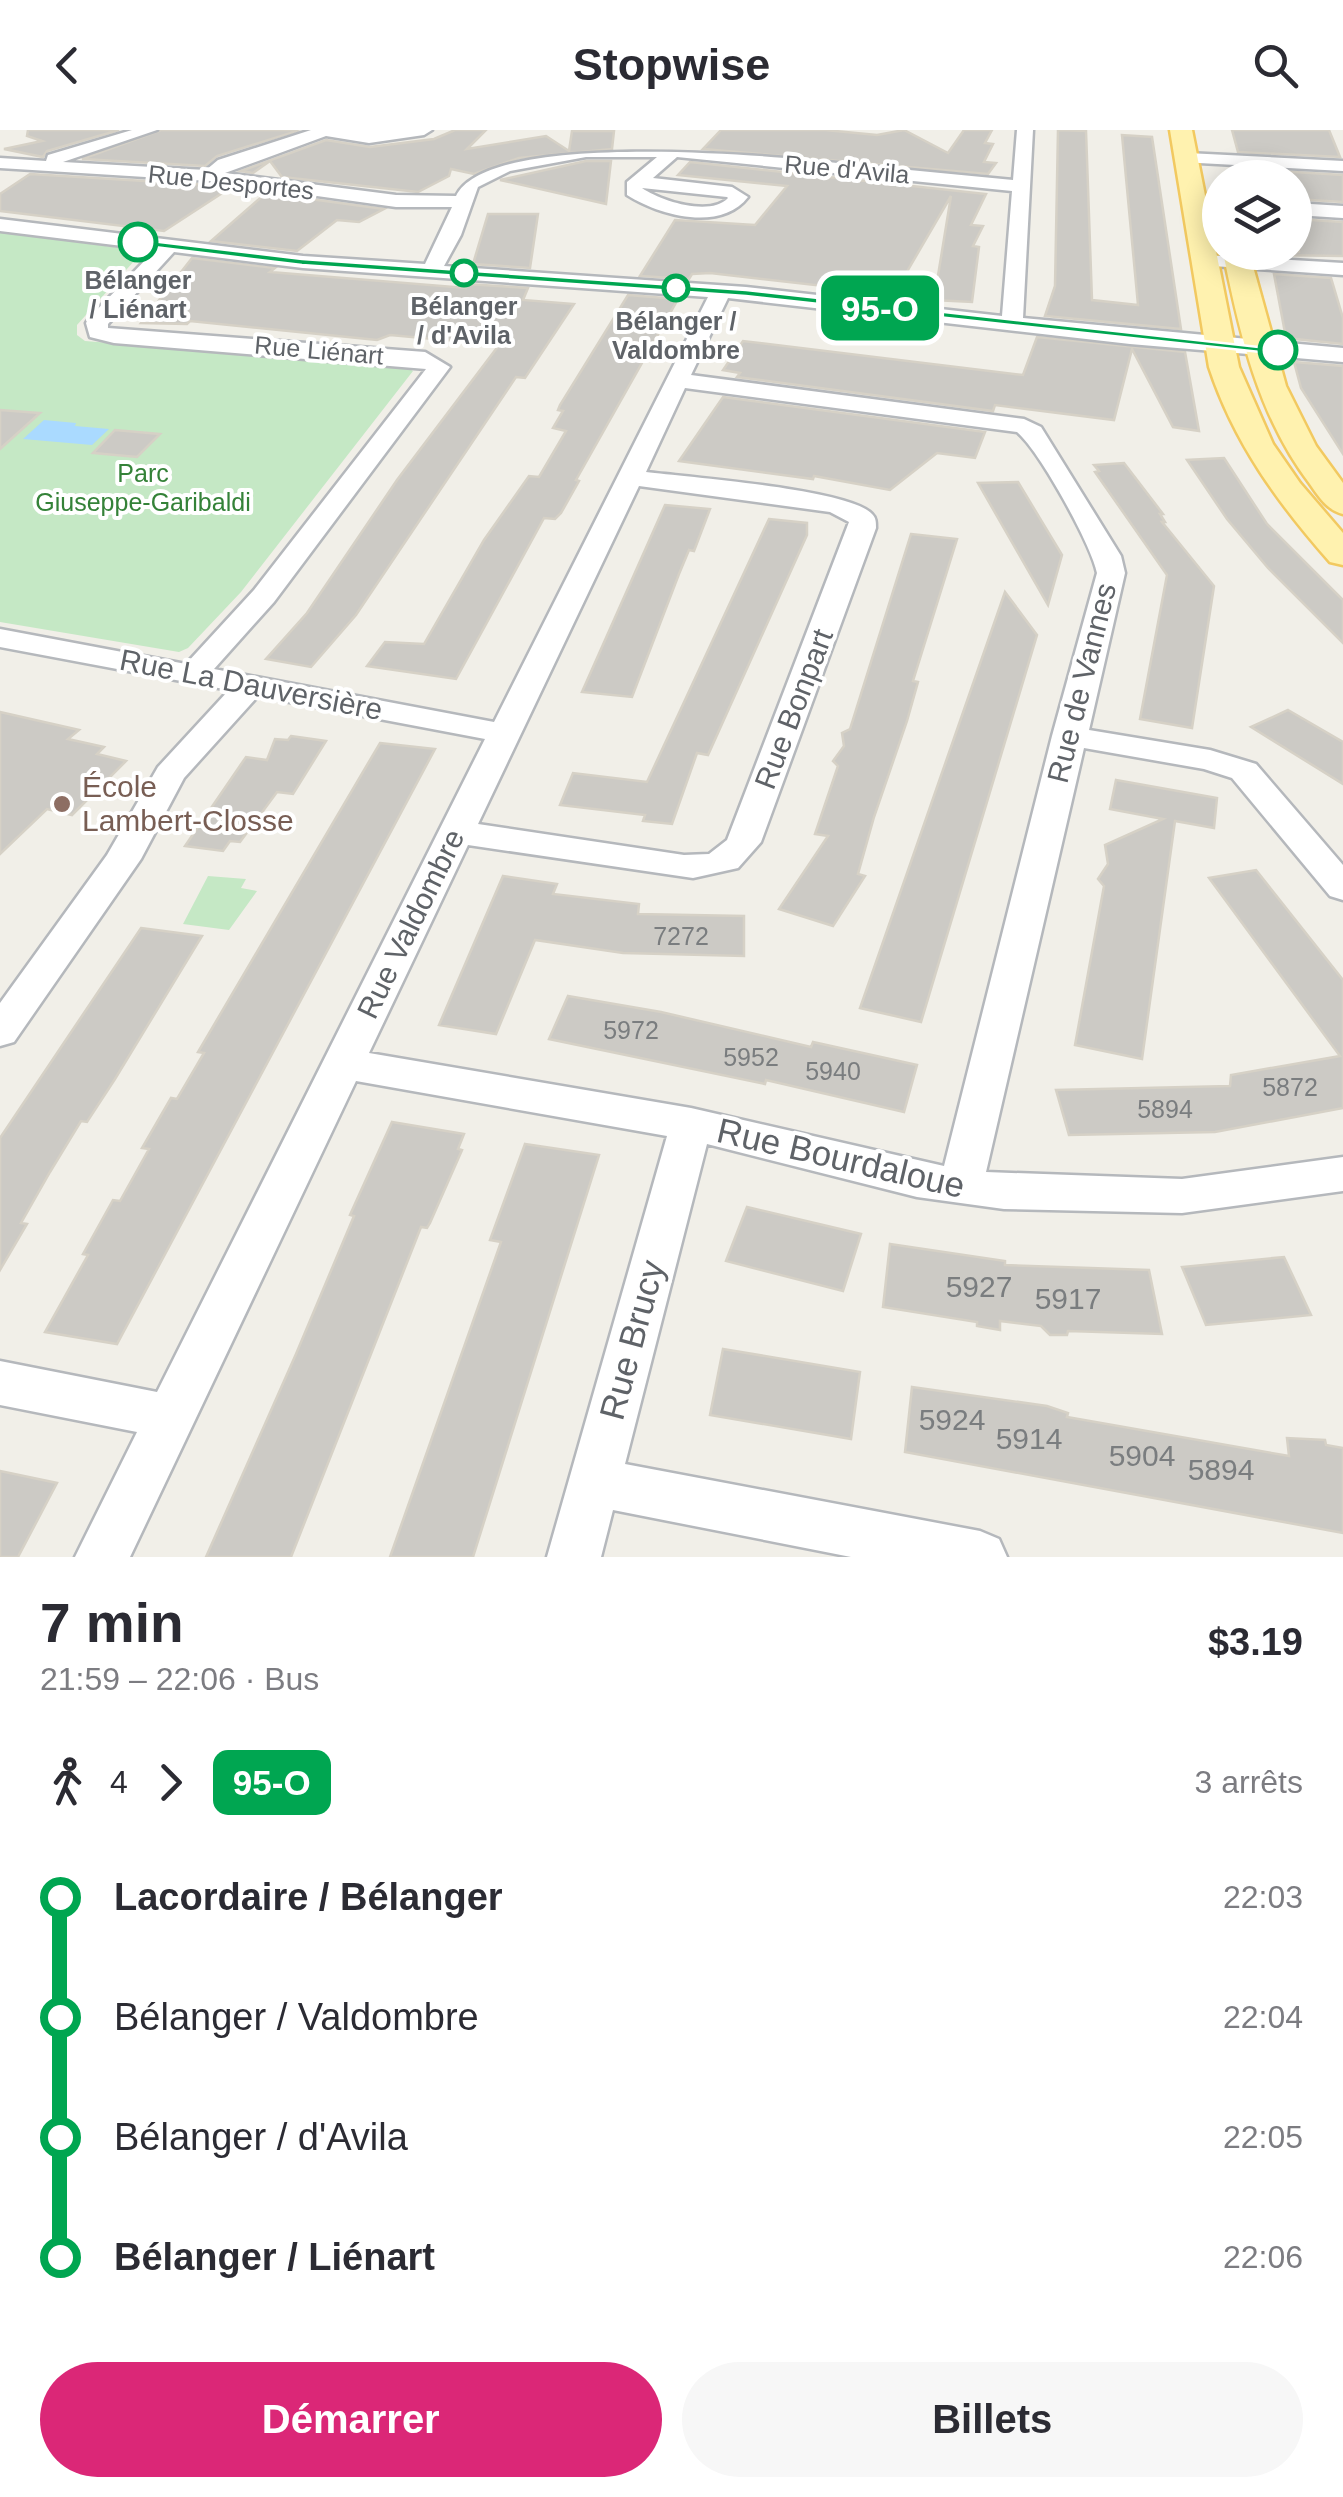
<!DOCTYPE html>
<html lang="fr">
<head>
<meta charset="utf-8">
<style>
  body { margin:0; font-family:Helvetica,sans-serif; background:#f7f7f7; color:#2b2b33; height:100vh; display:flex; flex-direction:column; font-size:38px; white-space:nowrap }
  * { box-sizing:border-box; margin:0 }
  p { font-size:32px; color:#7c7c81 }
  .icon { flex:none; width:55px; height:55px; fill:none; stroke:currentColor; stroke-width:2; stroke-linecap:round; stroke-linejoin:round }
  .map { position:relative; height:1427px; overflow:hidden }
  .details { display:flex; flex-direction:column; background:#fff; flex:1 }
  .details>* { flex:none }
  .badge { padding:0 20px; border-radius:15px; font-size:35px; line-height:65px }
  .fabs { position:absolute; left:1202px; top:30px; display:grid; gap:20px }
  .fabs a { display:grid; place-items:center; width:110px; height:110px; border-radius:50%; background:#fff; box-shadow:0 5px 25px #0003; font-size:50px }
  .map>.badge { position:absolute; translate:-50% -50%; box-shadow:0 0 0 5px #fff }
  .legs { display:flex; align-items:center; gap:15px; height:110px; padding:0 40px; font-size:32px }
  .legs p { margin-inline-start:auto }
  .overview { display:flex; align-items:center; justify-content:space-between; height:170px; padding:0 40px }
  h1 { font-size:55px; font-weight:700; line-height:75px }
  .cta { display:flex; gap:20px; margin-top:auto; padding:20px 40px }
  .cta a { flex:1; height:115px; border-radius:60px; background:#db2777; color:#fff; font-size:40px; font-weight:700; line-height:115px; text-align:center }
  .cta a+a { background:#f7f7f7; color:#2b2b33 }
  ul { padding:0 40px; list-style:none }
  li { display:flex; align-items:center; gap:35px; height:120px; font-size:38px }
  li i { display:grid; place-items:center; width:15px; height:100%; margin:0 12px; background:currentColor }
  li i::after { content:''; width:25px; height:25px; margin:-12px; border:8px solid; border-radius:50%; background:#fff }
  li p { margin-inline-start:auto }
  li:first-child i { background:linear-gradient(#0000 50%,currentColor 0) }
  li:last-child i { background:linear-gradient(currentColor 50%,#0000 0) }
  header { display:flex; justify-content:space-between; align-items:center; height:130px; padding:0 40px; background:#fff; font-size:45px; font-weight:700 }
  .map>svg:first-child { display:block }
  .green { fill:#c5e8c5 }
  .water { fill:#aadaff }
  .building { fill:#cccac5; stroke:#d6d1c6; stroke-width:2.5 }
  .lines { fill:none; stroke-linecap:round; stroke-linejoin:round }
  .minor-casing { stroke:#b5b8bc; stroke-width:5 }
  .major-casing { stroke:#f2c960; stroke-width:5 }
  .minor { fill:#fff; fill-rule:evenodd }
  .major { fill:#fff2af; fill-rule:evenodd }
  .line-1 { fill:#00a651; stroke:#fff; stroke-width:2.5 }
  .stop-1-dot { fill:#fff; stroke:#00a651; stroke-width:5 }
  .education-dot { fill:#8d6e63; stroke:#fff; stroke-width:4 }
  .labels { text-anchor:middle; stroke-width:8; stroke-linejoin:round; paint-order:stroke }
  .far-street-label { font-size:25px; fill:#5f6368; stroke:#fff }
  .far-stop-label { font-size:25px; font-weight:bold; fill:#5f6368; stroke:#fff }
  .far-park-label { font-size:25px; fill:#348238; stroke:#fff }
  .number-label { font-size:25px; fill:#7a7d7f }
  .street-label { font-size:30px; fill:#5f6368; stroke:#fff }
  .education-label { font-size:30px; fill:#785e54; stroke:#fff; text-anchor:start }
  .near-number-label { font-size:30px; fill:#7a7d7f }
  .near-street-label { font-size:35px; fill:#5f6368; stroke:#fff }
</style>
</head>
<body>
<header><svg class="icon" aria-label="back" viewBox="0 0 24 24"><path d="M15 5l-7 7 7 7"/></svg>Stopwise<svg class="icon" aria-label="search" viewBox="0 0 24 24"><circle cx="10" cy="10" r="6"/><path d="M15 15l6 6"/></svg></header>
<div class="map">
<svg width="1343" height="1427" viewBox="0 0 1343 1427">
  <rect width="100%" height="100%" fill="#f1efe8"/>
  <g class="green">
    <path d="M0 102 143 121 77 195V205L85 211 406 237 413 241 241 462 188 518 179 522 0 492Z"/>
    <path d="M208 746 246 749 241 758 257 761 229 800 183 794Z"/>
  </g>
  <path class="water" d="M44 290 76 293 75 296 109 299 92 315 23 309Z"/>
  <g class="building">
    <path d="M28 0H119L47 21 43 27 4 19 42 11 27 6Z"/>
    <path d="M161 0H294L297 1 217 26 205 36 82 29Z"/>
    <path d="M455 0H486L467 19 546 6 569 21 572 1H614L612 19 519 28 474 44 451 39 449 46 418 62 282 47 270 31 253 43 241 41 326 10 370 17 434 9Z"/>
    <path d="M721 0H825L877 5 904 0 948 23 964 0H992L985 13 993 14 984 32 996 33 988 44 703 19Z"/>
    <path d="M1058 0 1086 1 1092 170 1138 175 1122 5 1152 7 1181 199 1045 186 1055 156Z"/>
    <path d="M1232 0H1329L1340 27 1238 22Z"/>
    <path d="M586 31H611L606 74 500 50Z"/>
    <path d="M690 32 986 64 971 95 983 96 973 116 979 117 972 172 934 170 951 66 894 164 710 143 692 144 689 149 640 146 675 90 755 95 787 56 678 45Z"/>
    <path d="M1243 39 1343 45V72L1295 69V48H1245Z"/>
    <path d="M30 44 210 55 230 58 164 101 0 81V64Z"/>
    <path d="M266 63 384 79 359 92 337 90 297 121 211 111Z"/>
    <path d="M488 84H538L530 138 473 134Z"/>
    <path d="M1295 89 1343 92V126L1270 125 1299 122Z"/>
    <path d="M192 128 275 138 270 142 466 158 467 154 528 158 523 170 574 174 525 248 516 247 356 485 311 537 266 529 307 483 397 350 499 215 390 205 377 210 190 191 187 194 141 193Z"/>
    <path d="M1274 144 1331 148 1343 188V214L1286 208Z"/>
    <path d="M628 165 678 169 576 350 579 351 561 383 555 389 544 388 456 549 367 536 385 512 424 514 484 410 529 346 539 347 566 301 553 298 563 281 558 280 560 275Z"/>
    <path d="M1037 207 1185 222 1199 301 1173 297 1132 219 1114 290 995 275 993 281 737 247 740 243 723 240 743 211 1023 245Z"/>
    <path d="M1294 232 1343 236V324L1301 258Z"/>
    <path d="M723 267 985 302 975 328 937 323 890 360 814 346 813 349 679 331Z"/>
    <path d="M0 280 40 283 0 319Z"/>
    <path d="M115 300 160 304 137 327 93 323Z"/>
    <path d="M1224 328 1267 394 1343 470V513L1268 438 1227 389 1187 330Z"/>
    <path d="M1124 333 1163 384H1160L1165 392H1162L1214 456 1192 598 1140 589 1167 445 1095 342 1099 341 1094 335Z"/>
    <path d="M1018 352 1062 425 1048 475 978 353Z"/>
    <path d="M665 375 710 379 694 421 689 420 679 444 632 567 582 562Z"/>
    <path d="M769 389 807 393V405L708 625 697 623 672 694 643 691 645 685 560 675 573 643 647 652Z"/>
    <path d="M911 404 957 409 913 551 918 552 907 591 874 687 858 744 865 746 833 796 779 779 828 706 815 704 838 636 833 631 844 616 842 603 850 599Z"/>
    <path d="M1005 462 1037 505 921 892 860 878Z"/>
    <path d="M1288 580 1343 612V654L1251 597Z"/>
    <path d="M0 582 79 600 68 609 104 617 97 624 126 631 72 685 47 679 0 724Z"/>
    <path d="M291 606 326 611 293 664 277 662 240 712 230 711 223 721 185 716 246 627 267 630 275 609 288 610Z"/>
    <path d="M380 613 435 619 117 1214 45 1202 88 1125 83 1124 113 1070 120 1071 149 1019 142 1018 171 968 177 969 204 923 198 922Z"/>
    <path d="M1116 650 1217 668 1214 698 1175 691 1142 929 1075 915 1104 756 1098 749 1108 734 1105 715 1163 689 1110 679Z"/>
    <path d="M1256 740 1343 850V978L1215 1002 1069 1005 1056 960 1230 956 1231 945 1340 926 1209 748Z"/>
    <path d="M503 746 557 754 553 764 639 774 638 784 744 786V826L623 823 535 810 496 904 439 895Z"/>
    <path d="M141 798 202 806 115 949 87 992 81 991 50 1042 21 1093 27 1094 0 1140V1008Z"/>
    <path d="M568 866 661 882 811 917 813 912 917 935 904 982 766 950 765 954 549 909Z"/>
    <path d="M392 992 464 1004 458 1019 462 1020 430 1093 427 1098 421 1097 291 1427H206L296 1224 354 1086 350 1085Z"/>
    <path d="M525 1014 599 1025 473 1427H390L501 1112 490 1110Z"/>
    <path d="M747 1077 861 1104 843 1161 726 1131Z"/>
    <path d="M890 1114 1005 1131V1135L1149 1140 1162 1204 1068 1201 1067 1205H1050L1041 1196 1000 1191V1200L977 1196V1192L883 1177Z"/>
    <path d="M1284 1127 1311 1185 1206 1195 1182 1137Z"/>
    <path d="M723 1219 860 1242 851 1309 710 1285Z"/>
    <path d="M912 1257 1047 1276 1068 1283 1067 1287 1289 1326 1287 1308 1325 1310 1326 1315 1343 1318V1403L905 1322Z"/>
    <path d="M0 1341 57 1353 18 1427H0Z"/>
  </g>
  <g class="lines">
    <g class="minor-casing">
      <g id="minor">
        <path d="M132 0H157L63 32 206 40 218 30 311 0H432L424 5 369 13 326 6 225 43 396 65 456 66C488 0 766 25 837 33 896 39 954 44 1013 50L1017 0H1033L1023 188 1343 218V232L1130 214 728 168 691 245 1024 289 1041 297 1121 426 1125 443 1089 600 1210 620 1256 634 1343 735V770L1330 766 1232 648 1204 639 1084 618 986 1042 1182 1049 1343 1027V1061L1182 1083 1004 1079 917 1067 707 1014 625 1334 980 1401 999 1409 1007 1427H851L613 1380 601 1427H547L667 1006 356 951 130 1427H75L137 1302 0 1275V1231L157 1262 485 609 258 566 184 648 141 729 14 912 0 916V873L107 725 158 637 229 560 0 517V499L186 534 254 460 426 239 114 213 90 207 86 193 89 188 155 120 0 101V89L303 126 425 134 452 77H396L210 51 0 38V28L46 31 48 25ZM586 27H657L627 52V65C660 86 721 102 748 67L732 57 653 48 677 27 1012 61 1002 186 746 157 444 136 461 105 478 57 510 41ZM642 58 727 67 728 68C710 87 661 71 642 58ZM174 122 303 138 708 167 494 592 214 539 274 472 450 237 425 222 108 198V194ZM685 258 1017 302C1039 320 1091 414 1097 443L1052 606 944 1036 691 978 369 923 468 715 693 748 738 738 761 712 876 398C876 392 876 388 872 384 850 359 686 347 646 342ZM639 356 830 382 849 392 727 710 709 724 684 725 478 694Z"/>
        <path d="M1187 23 1343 31V41L1181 32 1178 28Z"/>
        <path d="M1195 66 1220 68V80L1188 76V68Z"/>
        <path d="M1295 73 1343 76V88L1295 85Z"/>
        <path d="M1205 125 1343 133V145L1198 135V127Z"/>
      </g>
    </g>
    <g class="major-casing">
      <g id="major">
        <path d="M1170 0H1192L1239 237 1273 314 1300 353 1343 403V435L1330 432C1278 373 1234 313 1209 237Z"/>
        <path d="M1223 122H1249L1286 256 1316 316 1343 353V384C1327 380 1319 367 1310 354 1258 286 1240 204 1223 122Z"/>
      </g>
    </g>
    <use href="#minor" class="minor"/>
    <use href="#major" class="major"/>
  </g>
  <path class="line-1" d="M134 109 302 129 746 160 1285 220 1278 224 746 166 302 135 138 115Z"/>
  <g class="stop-1-dot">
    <circle cx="138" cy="112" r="18"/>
    <circle cx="464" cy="143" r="12"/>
    <circle cx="676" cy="158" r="12"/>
    <circle cx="1278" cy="220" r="18"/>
  </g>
  <circle class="education-dot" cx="62" cy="674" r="10"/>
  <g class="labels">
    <g class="far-street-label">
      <text transform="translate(847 39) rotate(5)" y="9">Rue d'Avila</text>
      <text transform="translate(231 52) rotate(6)" y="9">Rue Desportes</text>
      <text transform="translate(319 220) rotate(5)" y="9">Rue Liénart</text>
    </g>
    <g class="far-stop-label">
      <text x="138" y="159">Bélanger<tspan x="138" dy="29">/ Liénart</tspan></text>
      <text x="464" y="185">Bélanger<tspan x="464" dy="29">/ d'Avila</tspan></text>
      <text x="676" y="200">Bélanger /<tspan x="676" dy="29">Valdombre</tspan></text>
    </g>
    <g class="far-park-label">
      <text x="143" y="352">Parc<tspan x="143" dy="29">Giuseppe-Garibaldi</tspan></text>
    </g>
    <g class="number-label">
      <text x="681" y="815">7272</text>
      <text x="631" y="909">5972</text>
      <text x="751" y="936">5952</text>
      <text x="833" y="950">5940</text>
      <text x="1290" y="966">5872</text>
      <text x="1165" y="988">5894</text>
    </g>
    <g class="street-label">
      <text transform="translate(1082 553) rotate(-76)" y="10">Rue de Vannes</text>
      <text transform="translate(251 555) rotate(11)" y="10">Rue La Dauversière</text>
      <text transform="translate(794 579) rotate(-69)" y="10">Rue Bonpart</text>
      <text transform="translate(411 794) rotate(-64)" y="10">Rue Valdombre</text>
    </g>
    <g class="education-label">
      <text x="82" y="667">École<tspan x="82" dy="34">Lambert-Closse</tspan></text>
    </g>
    <g class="near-number-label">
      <text x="979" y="1167">5927</text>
      <text x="1068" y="1179">5917</text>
      <text x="952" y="1300">5924</text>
      <text x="1029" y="1319">5914</text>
      <text x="1142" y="1336">5904</text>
      <text x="1221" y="1350">5894</text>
    </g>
    <g class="near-street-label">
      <text transform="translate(841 1028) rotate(13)" y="12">Rue Bourdaloue</text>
      <text transform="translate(632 1210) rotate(-75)" y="12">Rue Brucy</text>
    </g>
  </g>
</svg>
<div class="fabs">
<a><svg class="icon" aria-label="layers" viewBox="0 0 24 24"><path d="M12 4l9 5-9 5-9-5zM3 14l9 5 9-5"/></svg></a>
</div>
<b class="badge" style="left:880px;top:178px;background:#00a651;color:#fff">95-O</b>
</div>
<section class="details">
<div class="overview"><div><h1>7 min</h1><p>21:59 – 22:06 · Bus</p></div><b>$3.19</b></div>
<div class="legs"><svg class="icon" aria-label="walk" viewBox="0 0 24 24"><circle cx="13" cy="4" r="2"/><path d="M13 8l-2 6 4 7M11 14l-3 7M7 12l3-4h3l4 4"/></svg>4<svg class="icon" aria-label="forward" viewBox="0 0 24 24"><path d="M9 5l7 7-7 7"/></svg><b class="badge" style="background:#00a651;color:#fff">95-O</b><p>3 arrêts</p></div>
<ul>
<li><i style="color:#00a651"></i><b>Lacordaire / Bélanger</b><p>22:03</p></li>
<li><i style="color:#00a651"></i><span>Bélanger / Valdombre</span><p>22:04</p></li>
<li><i style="color:#00a651"></i><span>Bélanger / d'Avila</span><p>22:05</p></li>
<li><i style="color:#00a651"></i><b>Bélanger / Liénart</b><p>22:06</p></li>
</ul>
<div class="cta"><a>Démarrer</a><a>Billets</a></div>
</section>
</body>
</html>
